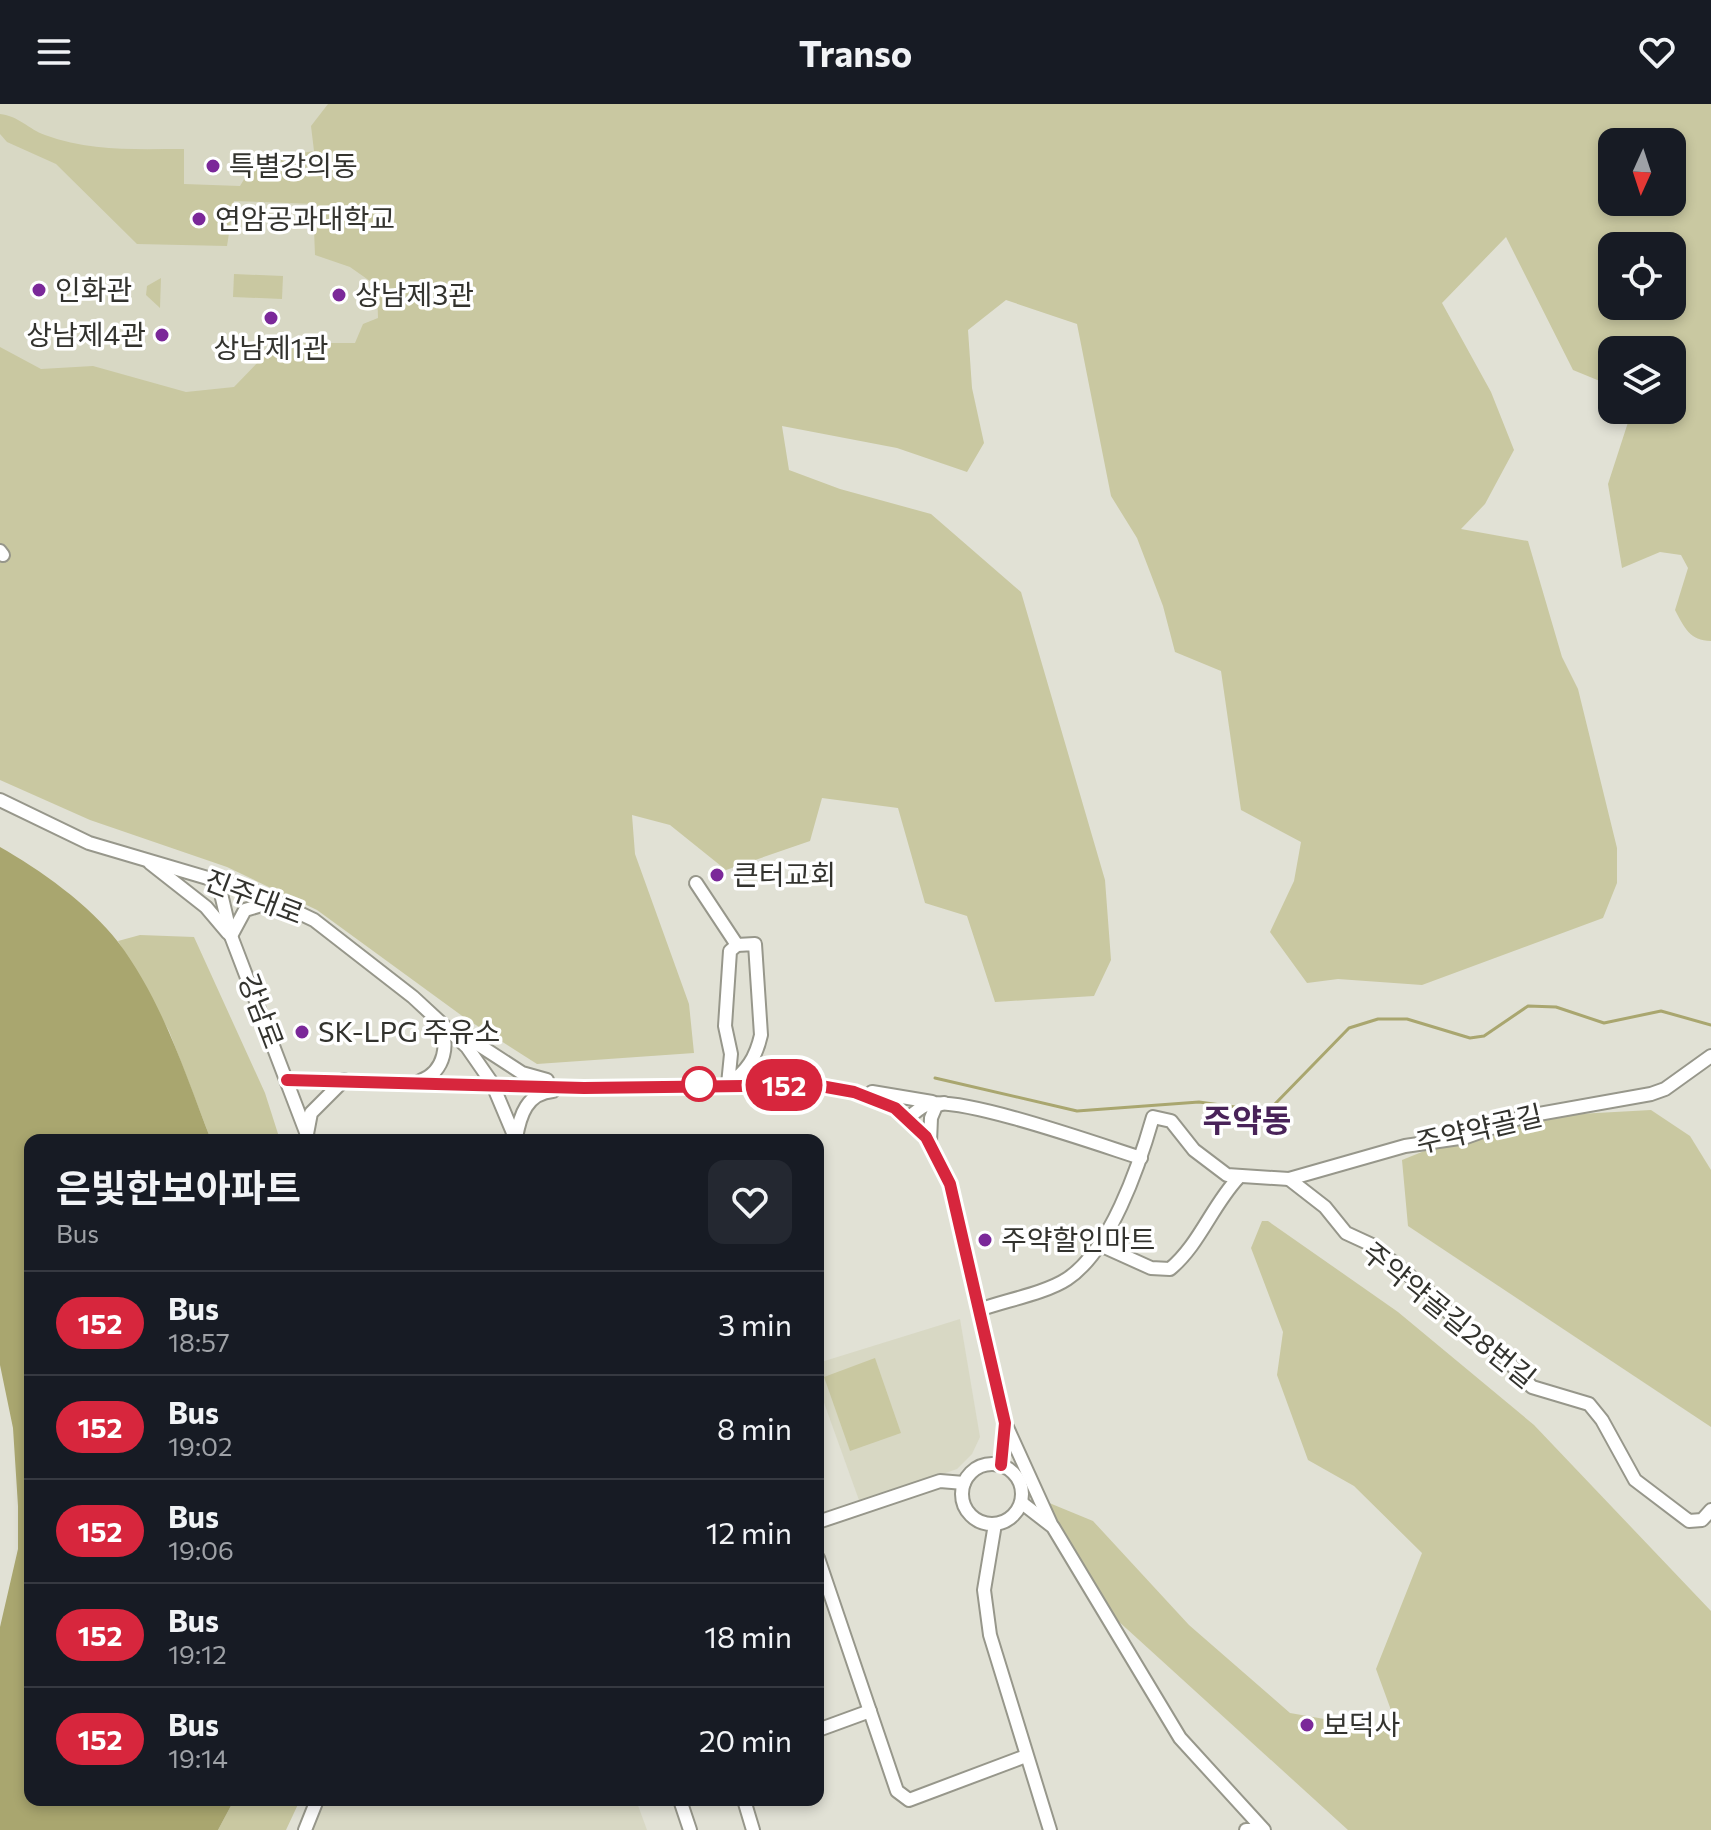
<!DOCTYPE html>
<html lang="en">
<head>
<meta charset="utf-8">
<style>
  body { margin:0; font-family:Commissioner,"Noto Sans KR",sans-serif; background:#242831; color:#f1f3f6; height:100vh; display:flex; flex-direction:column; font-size:30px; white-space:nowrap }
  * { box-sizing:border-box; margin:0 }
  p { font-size:26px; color:#9ea1a6 }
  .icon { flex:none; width:44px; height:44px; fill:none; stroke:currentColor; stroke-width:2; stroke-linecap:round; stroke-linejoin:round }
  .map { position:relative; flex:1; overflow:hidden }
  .sheet { position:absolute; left:24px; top:1030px; width:800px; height:672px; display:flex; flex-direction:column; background:#171b24; border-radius:16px; box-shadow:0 4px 12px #0003 }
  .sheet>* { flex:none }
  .badge { padding:0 16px; border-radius:26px; font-size:28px; line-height:52px }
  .needle { width:52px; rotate:183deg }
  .controls { position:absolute; left:1598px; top:24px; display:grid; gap:16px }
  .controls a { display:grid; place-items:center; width:88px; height:88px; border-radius:16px; background:#171b24; box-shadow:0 4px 12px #0003; font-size:40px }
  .map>.badge { position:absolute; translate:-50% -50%; box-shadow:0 0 0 4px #fff }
  .round { display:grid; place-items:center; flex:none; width:84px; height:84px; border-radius:16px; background:#242831 }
  .overview { display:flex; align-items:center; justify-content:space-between; height:136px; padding:0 32px }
  h1 { font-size:38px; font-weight:700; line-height:60px }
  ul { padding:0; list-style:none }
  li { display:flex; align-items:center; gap:24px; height:104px; padding:0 32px; border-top:2px solid #363941 }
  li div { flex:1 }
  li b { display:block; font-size:30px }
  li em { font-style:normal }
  li .badge { min-width:88px; font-weight:700; text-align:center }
  header { display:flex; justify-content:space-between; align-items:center; height:104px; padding:0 32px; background:#171b24; font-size:36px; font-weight:700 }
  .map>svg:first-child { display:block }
  .built { fill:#d8d8c4 }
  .green { fill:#c9c8a1; fill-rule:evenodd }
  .water { fill:#a9a66f }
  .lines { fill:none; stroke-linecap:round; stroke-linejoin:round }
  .stream { stroke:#a9a66f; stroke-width:3 }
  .minor-casing { stroke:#97978b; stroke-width:16 }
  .minor { stroke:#fff; stroke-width:12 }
  .line-casing { stroke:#fff; stroke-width:18 }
  .line { stroke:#d7263d; stroke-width:12 }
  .poi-dot { fill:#7b2899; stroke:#fff; stroke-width:3 }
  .stop-dot { fill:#fff; stroke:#d7263d; stroke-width:4 }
  .labels { text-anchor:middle; stroke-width:7; stroke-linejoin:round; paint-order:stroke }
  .poi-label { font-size:28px; fill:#33332e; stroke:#fff; text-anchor:start }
  .street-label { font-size:28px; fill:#33332e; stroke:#fff }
  .quarter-label { font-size:32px; font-weight:bold; fill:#492359; stroke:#fff }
</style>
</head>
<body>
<header><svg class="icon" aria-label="menu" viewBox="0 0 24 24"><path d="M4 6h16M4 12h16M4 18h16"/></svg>Transo<svg class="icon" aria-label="heart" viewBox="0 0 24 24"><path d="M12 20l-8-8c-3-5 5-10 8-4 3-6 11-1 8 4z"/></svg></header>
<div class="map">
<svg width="1711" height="1726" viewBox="0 0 1711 1726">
  <rect width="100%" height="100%" fill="#e1e1d5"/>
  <g class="built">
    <path d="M0 0H390L408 230 207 310 0 256Z"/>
    <path d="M960 1215 980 1333 972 1350 957 1365 860 1399 818 1282V1259Z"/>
    <path d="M322 1696H636L647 1726H309Z"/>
  </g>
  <g class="green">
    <path d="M328 0H1711V537C1690 537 1684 523 1675 506L1688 464 1681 451 1660 448 1622 464 1608 380 1632 306H1672V246H1612V282L1573 266 1506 133 1442 199 1491 288 1514 346 1485 400 1461 425 1528 437 1562 553 1578 585 1617 744V779L1603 814 1422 881 1338 875 1307 879 1270 828 1294 777 1301 738 1241 706 1221 567 1175 548 1163 502 1137 434 1111 392 1077 220 1006 196 968 226 972 284 984 339 967 368 897 344 782 322 789 366 840 385 931 410 1021 488 1105 776 1111 856 1094 892 995 898 967 812 925 799 898 704 822 694 810 737 726 766 670 721 632 711 635 750 689 900 694 949 537 960 465 914 317 806 227 763 90 716 0 676V243L41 265 93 262 186 288 234 283 265 251 297 239H355L363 220 378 214 377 182 350 163 315 151 313 100 234 97 227 142 137 140 56 60 7 38 0 30V10C19 12 28 25 45 31 91 48 137 45 184 45V80L240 82 255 57 314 47 311 22ZM1612 38H1672V98H1612ZM1612 142H1672V202H1612Z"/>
    <path d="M234 170 283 172 282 195 233 193Z"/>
    <path d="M161 174 160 204 146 191 147 182Z"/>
    <path d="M140 831 194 833 265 989 280 1036H211L169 927 118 837Z"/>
    <path d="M1651 1006 1690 1032 1711 1066V1323L1408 1122 1402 1056 1506 1014Z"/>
    <path d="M1262 1117H1268L1398 1208 1534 1321 1711 1507V1726H1348L1105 1505 1042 1396 1093 1417 1189 1521 1290 1609 1399 1628 1376 1565 1422 1449 1354 1382 1308 1356 1277 1271 1283 1228 1251 1144Z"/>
    <path d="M875 1254 901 1329 850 1347 824 1273Z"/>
    <path d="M234 1696H300L286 1726H218Z"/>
  </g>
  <path class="water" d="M0 743C39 765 90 801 118 838 162 896 185 969 211 1036H30V1696H234L218 1726H0V1523L18 1445V1402L13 1324 0 1261Z"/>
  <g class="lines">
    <path class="stream" d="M935 974 1077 1007 1199 998 1257 1006 1273 1002 1349 924 1378 915H1407L1470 934 1484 932 1528 902 1556 903 1604 919 1661 907 1711 921"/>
    <g class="minor-casing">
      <g id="minor">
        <path d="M0 447 3 451"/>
        <path d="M0 696 89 739 255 788 314 816 413 893 467 943 492 979 516 1036"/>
        <path d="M150 759 206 803 228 829"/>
        <path d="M218 777 231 832 309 1036"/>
        <path d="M696 779 737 841"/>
        <path d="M231 832 245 806 275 797"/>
        <path d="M755 840 761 931C756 953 747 968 728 980L731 950 725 922 730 847 737 841Z"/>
        <path d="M462 930 522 969 547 976"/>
        <path d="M287 976 584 984 815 981 854 988 895 1004 926 1033 950 1080 1005 1319 1001 1361"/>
        <path d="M420 977C445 968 451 938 437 917"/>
        <path d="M872 988 932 998"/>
        <path d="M908 1014C915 1009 921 1002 929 1000 965 993 1100 1041 1141 1054"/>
        <path d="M307 1030 311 1009 344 976"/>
        <path d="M516 1034C520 1011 527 989 553 987"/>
        <path d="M930 1038 931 1014 936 1002 944 999"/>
        <path d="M1289 1075 1325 1103 1346 1129 1372 1141 1428 1187 1470 1231 1505 1254 1532 1283 1589 1300 1602 1316 1635 1376 1689 1417 1702 1416 1711 1406"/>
        <path d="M1100 1141 1151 1164 1170 1165C1199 1141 1212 1102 1238 1074"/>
        <path d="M979 1206C1003 1197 1046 1189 1067 1175 1110 1147 1139 1062 1153 1013L1171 1017 1194 1046 1227 1071 1289 1075 1405 1042 1466 1033 1522 1013 1651 990 1665 985 1711 952"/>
        <path d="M1006 1321 1051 1420"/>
        <circle cx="992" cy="1390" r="30"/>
        <path d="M1022 1399 1053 1423 1180 1634 1264 1726"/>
        <path d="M818 1418 940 1377 964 1379"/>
        <path d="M995 1420 984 1486 990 1531 1050 1726"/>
        <path d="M818 1454 897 1687 909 1696 1026 1652"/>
        <path d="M818 1626 870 1607"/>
        <path d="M680 1696 690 1726"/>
        <path d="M744 1696 753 1726"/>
        <path d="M305 1726 317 1696"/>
        <path d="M1246 1726H1263"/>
      </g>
    </g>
    <use href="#minor" class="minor"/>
  </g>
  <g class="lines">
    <g class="line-casing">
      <path id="line" d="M287 976 584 984 815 981 854 988 895 1004 926 1033 950 1080 1005 1319 1001 1361"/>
    </g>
    <use href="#line" class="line"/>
  </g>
  <g class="poi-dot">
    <circle cx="213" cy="62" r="8"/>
    <circle cx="199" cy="115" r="8"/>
    <circle cx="39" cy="186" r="8"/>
    <circle cx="339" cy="191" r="8"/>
    <circle cx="271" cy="214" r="8"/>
    <circle cx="162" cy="231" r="8"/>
    <circle cx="717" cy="771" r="8"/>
    <circle cx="302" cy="928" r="8"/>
    <circle cx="985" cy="1136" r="8"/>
    <circle cx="1307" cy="1621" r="8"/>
  </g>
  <circle class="stop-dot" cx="699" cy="980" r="16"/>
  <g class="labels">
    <g class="poi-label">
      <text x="229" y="72">특별강의동</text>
      <text x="215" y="125">연암공과대학교</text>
      <text x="55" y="196">인화관</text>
      <text x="355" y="201">상남제3관</text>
      <text x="146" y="241" text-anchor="end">상남제4관</text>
      <text x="271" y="254" text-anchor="middle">상남제1관</text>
      <text x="733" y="781">큰터교회</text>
      <text x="318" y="938">SK-LPG 주유소</text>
      <text x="1001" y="1146">주약할인마트</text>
      <text x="1323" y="1631">보덕사</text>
    </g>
    <g class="street-label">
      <text transform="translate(254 793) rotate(21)" y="10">진주대로</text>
      <text transform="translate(261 907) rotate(69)" y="10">강남로</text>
      <text transform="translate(1479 1025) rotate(-13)" y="10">주약약골길</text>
      <text transform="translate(1449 1211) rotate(39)" y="10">주약약골길28번길</text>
    </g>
    <g class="quarter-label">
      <text x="1247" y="1028">주약동</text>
    </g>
  </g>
</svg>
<div class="controls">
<a><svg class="needle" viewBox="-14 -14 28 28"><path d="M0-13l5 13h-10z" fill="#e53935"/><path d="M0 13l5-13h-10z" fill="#9ea1a6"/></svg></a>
<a><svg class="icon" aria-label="locate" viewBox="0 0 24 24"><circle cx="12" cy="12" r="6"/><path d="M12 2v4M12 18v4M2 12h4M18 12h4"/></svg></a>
<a><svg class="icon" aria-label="layers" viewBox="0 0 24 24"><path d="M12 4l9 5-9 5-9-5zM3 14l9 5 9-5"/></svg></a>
</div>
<b class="badge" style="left:784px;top:981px;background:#d7263d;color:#fff">152</b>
<section class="sheet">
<div class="overview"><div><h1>은빛한보아파트</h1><p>Bus</p></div><a class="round"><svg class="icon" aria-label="heart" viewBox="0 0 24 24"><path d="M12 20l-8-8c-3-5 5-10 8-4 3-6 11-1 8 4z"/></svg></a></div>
<ul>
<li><span class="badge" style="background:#d7263d;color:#fff">152</span><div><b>Bus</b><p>18:57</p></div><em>3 min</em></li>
<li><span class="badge" style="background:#d7263d;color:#fff">152</span><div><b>Bus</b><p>19:02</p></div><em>8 min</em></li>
<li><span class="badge" style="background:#d7263d;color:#fff">152</span><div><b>Bus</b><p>19:06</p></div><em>12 min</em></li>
<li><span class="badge" style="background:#d7263d;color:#fff">152</span><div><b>Bus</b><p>19:12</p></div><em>18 min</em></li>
<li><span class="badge" style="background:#d7263d;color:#fff">152</span><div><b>Bus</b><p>19:14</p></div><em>20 min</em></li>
</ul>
</section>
</div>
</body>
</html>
